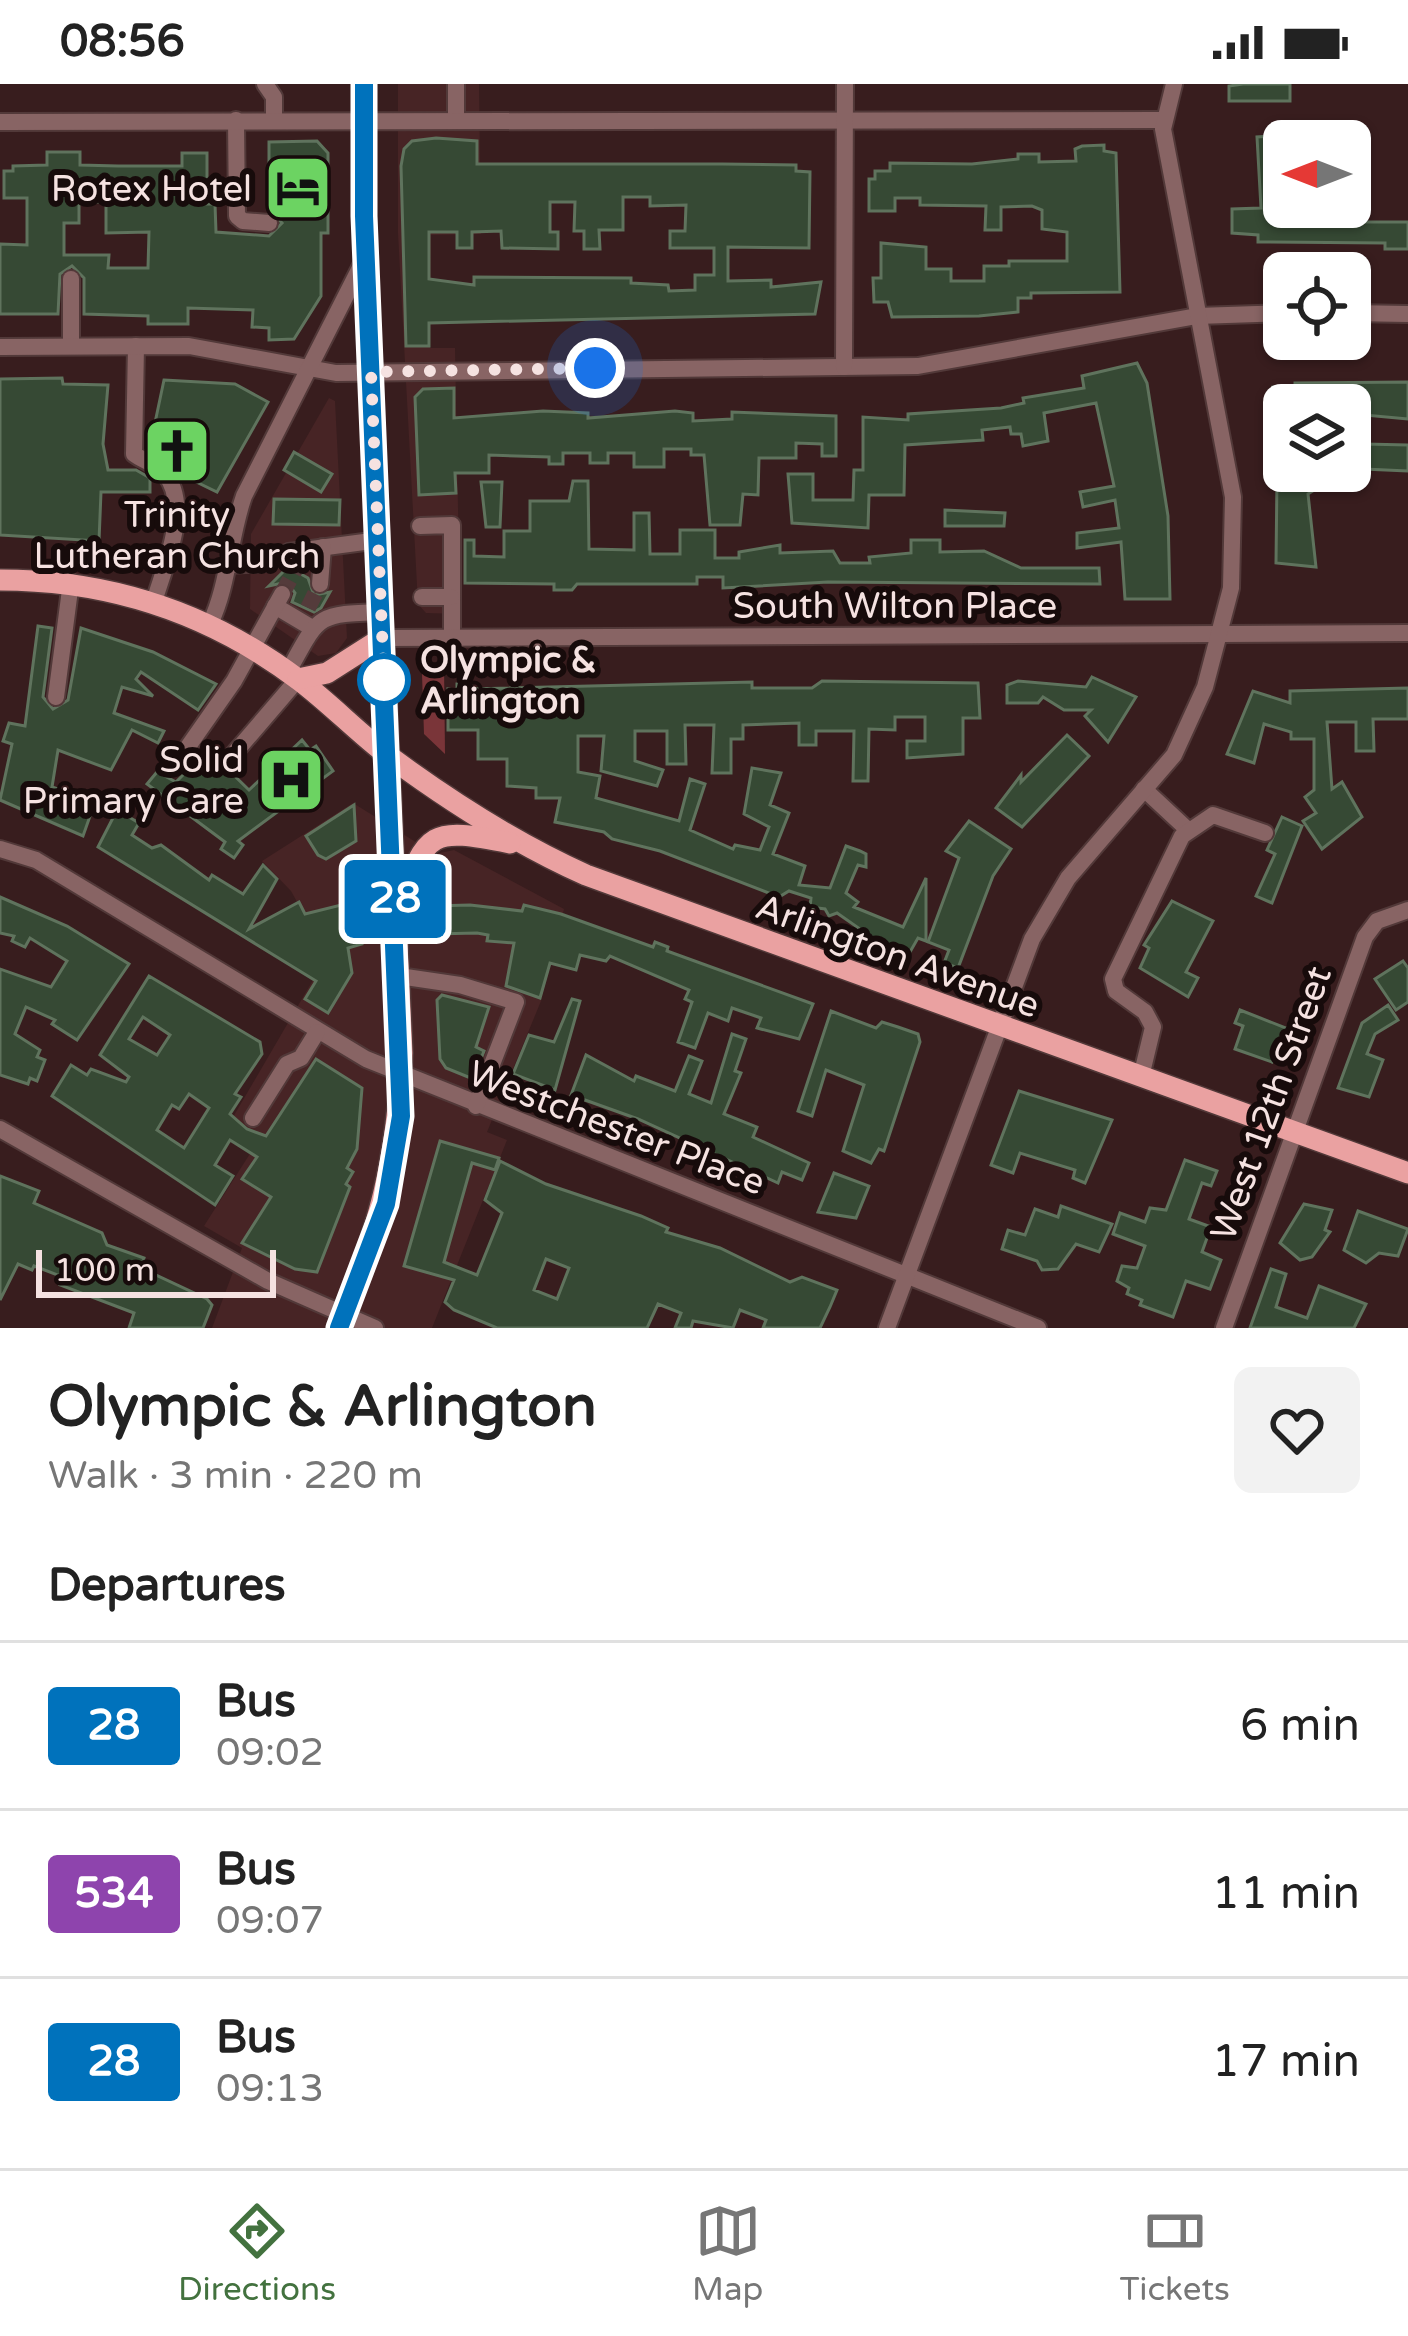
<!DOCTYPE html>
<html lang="en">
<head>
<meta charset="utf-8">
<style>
  body { margin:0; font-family:"Varela Round",sans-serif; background:#f2f2f2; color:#222; height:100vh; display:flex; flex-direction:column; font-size:45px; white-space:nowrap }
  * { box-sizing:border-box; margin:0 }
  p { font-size:39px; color:#767676 }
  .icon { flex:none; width:66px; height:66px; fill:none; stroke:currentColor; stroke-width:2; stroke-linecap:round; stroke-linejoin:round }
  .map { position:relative; height:1244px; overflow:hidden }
  .side { display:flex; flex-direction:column; background:#fff; flex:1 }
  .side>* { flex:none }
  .badge { padding:0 24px; border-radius:9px; font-size:42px; line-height:78px }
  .needle { width:78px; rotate:270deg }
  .tools { position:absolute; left:1263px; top:36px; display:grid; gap:24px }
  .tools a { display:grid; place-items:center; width:108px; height:108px; border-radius:18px; background:#fff; box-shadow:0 3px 9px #0004; font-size:60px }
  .scale { position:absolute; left:36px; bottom:30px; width:240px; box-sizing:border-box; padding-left:12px; border:6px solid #f5e2e1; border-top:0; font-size:33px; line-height:42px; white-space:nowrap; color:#f5e2e1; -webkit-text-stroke:9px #170b0b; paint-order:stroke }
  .you { position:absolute; width:60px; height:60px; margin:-30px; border:9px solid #fff; border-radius:50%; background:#1a73e8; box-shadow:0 0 0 18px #1a73e833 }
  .map>.badge { position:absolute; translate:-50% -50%; box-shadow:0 0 0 6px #fff }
  h2 { padding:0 48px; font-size:45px; line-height:108px }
  .round { display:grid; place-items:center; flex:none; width:126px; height:126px; border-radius:18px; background:#f2f2f2 }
  .head { display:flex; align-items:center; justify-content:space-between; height:204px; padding:0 48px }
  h1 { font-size:57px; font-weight:800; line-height:90px }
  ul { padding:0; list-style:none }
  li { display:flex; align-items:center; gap:36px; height:168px; padding:0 48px; border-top:3px solid #e0e0e0 }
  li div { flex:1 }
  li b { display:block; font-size:45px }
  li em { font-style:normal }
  li .badge { min-width:132px; font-weight:700; text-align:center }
  .status { display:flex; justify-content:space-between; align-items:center; height:84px; padding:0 60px; background:#fff; direction:ltr }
  .status svg { height:33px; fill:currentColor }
  .menu { display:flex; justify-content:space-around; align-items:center; height:168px; border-top:3px solid #e0e0e0; background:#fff; font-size:33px; color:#767676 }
  .menu a { display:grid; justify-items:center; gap:6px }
  .menu .active { color:#43723f }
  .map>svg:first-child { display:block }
  .built { fill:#472425 }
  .green { fill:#7a3539 }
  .building { fill:#364934; stroke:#5f735d; stroke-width:3; fill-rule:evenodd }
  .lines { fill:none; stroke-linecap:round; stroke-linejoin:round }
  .minor-tunnel { stroke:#543b3b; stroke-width:16; stroke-dasharray:16 8; stroke-linecap:butt }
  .minor-casing { stroke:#523939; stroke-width:20 }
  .major-casing { stroke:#523939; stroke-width:24 }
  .minor { stroke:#886464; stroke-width:16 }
  .major { stroke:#eaa1a1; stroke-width:21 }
  .line-casing { stroke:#fff; stroke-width:27 }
  .line { stroke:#0072bc; stroke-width:18 }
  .walk { stroke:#f5e2e1; stroke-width:12; stroke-dasharray:0 21.6 }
  .stop-dot { fill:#fff; stroke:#0072bc; stroke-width:6 }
  .labels { text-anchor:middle; stroke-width:12; stroke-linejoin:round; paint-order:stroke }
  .poi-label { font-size:36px; fill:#f5e2e1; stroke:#170b0b; text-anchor:end }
  .street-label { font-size:36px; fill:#f5e2e1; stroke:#170b0b }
  .stop-label { font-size:36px; font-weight:bold; fill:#f5e2e1; stroke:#170b0b; text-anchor:start }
</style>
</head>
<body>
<div class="status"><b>08:56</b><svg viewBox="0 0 49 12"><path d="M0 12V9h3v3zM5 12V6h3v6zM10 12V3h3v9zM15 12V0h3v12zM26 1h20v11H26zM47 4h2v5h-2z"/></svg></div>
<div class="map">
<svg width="1408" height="1244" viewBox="0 0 1408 1244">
  <rect width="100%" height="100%" fill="#381d1e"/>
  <g class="built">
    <path d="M398 0H479L481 150 431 151 430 264H455L460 530 426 529 418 520 398 149Z"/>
    <path d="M329 314 335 317 347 554 336 569 318 572 250 525 251 450Z"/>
    <path d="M353 719 435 770 454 766 564 825 541 917 487 1048 507 1056 432 1244H212L242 1164 204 1142 258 1057 229 1040 327 872 291 807 262 777Z"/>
  </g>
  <path class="green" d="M444 580 445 670 424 650 422 590 424 583Z"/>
  <g class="building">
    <path d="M1243 0H1290V17H1229V2Z"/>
    <path d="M1274 52 1275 69H1284V123H1365V138H1408V165H1385V159L1258 158V151L1232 149V125L1261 124 1257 53Z"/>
    <path d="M436 54 477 57V80H722L796 81V87L810 88 809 164 728 163V197L771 196V203L821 198 815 230 429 239V262H406L401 82 404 65 412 57ZM623 113H650V122L686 121 685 147H670V164H714V191H695V206L669 207 668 201 631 199V194L474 193V201L429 195V148H457V164H472V148L501 147 502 164 558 165V148H550V118H575L574 147H584V165H600L599 146H623Z"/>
    <path d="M317 57 328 69V149H321V212L294 255 269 256V244L252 243 253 226 188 224V240H148V232L84 230V194L72 182 60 190 58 230H0V160L27 161V114H4V87H13V82L47 81V68H80V81L118 82H182V69H207V120H215L216 148 269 152 282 139 269 126V58ZM79 118H106V149L149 148 148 184H108L109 171H64V139H79Z"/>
    <path d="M1104 61V67L1116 69 1120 208 1031 209V214H1018V228L979 232 892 233 888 218H874L873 194H881V159L926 163V185H951V197H984V182H1009V177H1067V148L1042 145V126L1032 122 1001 123V146H985L986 122 920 121V114H895V127H869V95H875V87H890V79L972 80 1018 75V70H1039V78L1076 77 1075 65 1082 62Z"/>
    <path d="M1137 279 1147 299 1168 432 1170 515H1125L1121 458 1077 464V449L1119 444 1115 416 1083 423 1080 408 1114 402 1096 319 1044 329 1048 357 1023 362 1021 350H1011L1010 343 982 346 983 356 905 361 904 411H869L868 444 792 439 788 390H813V416H853L854 386H863V333L908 336V330L1001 324 1024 319 1023 314 1084 304 1082 292Z"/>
    <path d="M62 294 63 300 108 301 103 360 108 386H136L150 394V408H101L99 457 0 451V295Z"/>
    <path d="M164 296 235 300 268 318 217 408 180 390 155 368 157 354 152 353Z"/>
    <path d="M1408 298V335L1365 331 1350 348V321L1273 319V303L1295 304V299Z"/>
    <path d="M454 304V334L543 327 588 329V334L675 327 693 329V337L732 335V328L836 332V372H822V360L796 359V374H759L758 411 743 410 740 441H710L704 371H691V365H664V383H634V369H608V379H590V369H563V380H549V373L489 371V389H455L456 409 419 411 415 313 423 305Z"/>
    <path d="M1364 360 1408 361V387L1364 385Z"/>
    <path d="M294 368 332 390 321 408 284 386Z"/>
    <path d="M1316 391V405L1308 410 1316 483 1276 479 1277 393Z"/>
    <path d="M573 397H588L589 465 634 466V429H649L650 470H680V446H715V474H739V468L780 461V469L833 467 840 479H870L869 473 911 469V456H940V468L984 467 1021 484H1099L1100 500 828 498 723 504V493H697V500H577L572 506H554V500L465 499V456H474V472L504 473V447H530V417H569Z"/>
    <path d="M481 398H502L500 443H486Z"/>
    <path d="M274 415 340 416 339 441 273 440Z"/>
    <path d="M945 426 1005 429 1004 442H945Z"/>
    <path d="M288 483 308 494 314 511 330 508 321 524 314 528 292 518 295 509 287 498 269 502Z"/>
    <path d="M38 542 52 544 43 613 53 625 68 616 81 544 153 568 216 600 198 626 141 588 136 595 153 612 122 603 114 629 164 647 158 659 132 646 111 686 58 666 52 703 95 718 83 752 0 716 12 660 3 657 9 639 25 642Z"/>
    <path d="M1092 593 1136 613 1108 658 1085 632 1091 626H1064L1043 613 1038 619H1007V601L1018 597 1086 603Z"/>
    <path d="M822 597 978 599 980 634H963V670L907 674V657H925V633H895V646L869 645 868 697H853L854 647H816V661H799V639L743 641V655H731V689H712L714 641H685L686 680H667V647H635V677L663 686 657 702 601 687 604 652H578V688L600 692 596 714 679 737 690 695 705 700 690 746 733 765 735 761 760 766 769 743 744 730 752 684 781 689 770 721 789 729 773 770 805 782 799 801 830 804 846 762 860 767 866 770V783L858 781 846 809 858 818 854 823 903 843 926 794V857L918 854 910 868 858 852 860 845 837 829 829 832 825 825 810 823 811 814 789 807 779 813 660 767 612 755 604 748 555 738 560 714H536V704L507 702V675H478V646H448V605L457 606V600H471V605L752 598V604H812Z"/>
    <path d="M1408 604V635H1373L1374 667H1356V638H1327L1332 705 1342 698 1362 733 1322 765 1303 737 1316 729 1305 713 1314 706V655H1291V648L1264 640 1254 679 1227 670 1253 607 1290 619V607Z"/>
    <path d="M1067 651 1089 672 1022 743 996 724 1021 691V698Z"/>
    <path d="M302 656 310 666 316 662 333 687 238 757 243 761 234 774 221 765 225 758 147 700 157 688 176 698 208 666 249 706Z"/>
    <path d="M354 721 356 757 326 775 318 771 306 752Z"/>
    <path d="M117 726 139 739 132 751 152 764 161 761 209 796 212 791 243 810 263 781 277 795 249 845 299 818 305 830 357 817 362 860 348 864 352 889 328 929 305 915 316 897 98 763Z"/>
    <path d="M1282 733 1302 742 1272 819 1256 812 1275 770 1267 766Z"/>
    <path d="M969 737 1011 765 993 792 958 884 944 879 949 866 928 858 959 774 946 767Z"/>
    <path d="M0 813 67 842 129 880 77 956 52 940 55 936 26 923 15 950 40 966 37 973 45 976 37 997 30 994 28 1000 0 991V885L51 903 67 877 30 854 25 863 12 857 14 852 0 849Z"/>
    <path d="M1172 817 1213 837 1186 888 1198 894 1188 913 1140 884 1149 864 1144 861Z"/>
    <path d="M470 821 522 827 524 821 561 830 653 863 655 858 668 863 667 867 813 920 799 955 757 944 761 934 732 924 728 937 708 929 695 964 678 958 692 918 685 915 689 906 610 872 606 877 580 871 576 886 550 879 540 914 506 902 514 859 487 857 488 851 477 849 434 850 433 822Z"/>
    <path d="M1403 877 1408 884V918L1396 926 1375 895Z"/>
    <path d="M149 892 260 958 262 970 235 1010 241 1013 230 1030 247 1045 266 1052 316 975 362 1004 357 1065 347 1084 353 1088 346 1100 350 1103 317 1188 295 1185 242 1159 271 1113 242 1095 257 1073 230 1056 215 1081 233 1092 215 1121 52 1012 71 981 87 991 91 985 126 998 129 993 100 971ZM143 933 170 951 157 971 129 955ZM189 1010 209 1024 184 1064 157 1046 172 1021 179 1025Z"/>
    <path d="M442 911 489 923 476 963 484 967 473 995 446 984 440 975 437 916Z"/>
    <path d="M572 915 580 917 555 1006 513 990 529 951 554 958Z"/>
    <path d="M1388 921 1398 936 1375 950 1367 970 1383 976 1369 1013 1338 1004 1362 939Z"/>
    <path d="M1240 926 1286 944 1272 978 1235 965 1243 942 1235 939Z"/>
    <path d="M831 927 876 944 882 938 898 943 918 950 920 958 884 1067 879 1065 871 1079 843 1067 864 1001 826 986 812 1032 798 1027Z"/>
    <path d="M732 950 746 955 735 987 741 989 724 1030 757 1043 753 1053 809 1079 802 1096 782 1088 778 1099 638 1035 571 1011 586 971 634 997 636 992 675 1007 689 972 702 977 689 1010 711 1019Z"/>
    <path d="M1019 1007 1112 1036 1085 1099 1073 1094 1075 1086 1020 1069 1013 1089 991 1081Z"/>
    <path d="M440 1057 499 1074 495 1086 472 1079 444 1178 477 1191 502 1129 485 1116 500 1077 546 1100 641 1132 668 1144 666 1148 720 1164 790 1198 802 1193 837 1206 830 1223 820 1244H763L766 1236 740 1226 733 1244 693 1237 691 1244H675L681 1229 658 1220 647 1244H497L454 1226 445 1218 454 1196 404 1182ZM546 1175 569 1184 557 1215 534 1206Z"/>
    <path d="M1185 1076 1217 1087 1211 1102 1202 1099 1189 1135 1211 1143 1202 1168 1221 1176 1210 1205 1186 1197 1173 1233 1140 1221 1142 1216 1127 1210 1129 1204 1117 1197 1122 1182 1137 1184 1145 1162 1113 1150 1120 1129 1145 1138 1150 1124 1166 1126Z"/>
    <path d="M834 1089 869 1102 856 1134 818 1128Z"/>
    <path d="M0 1092 39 1107 34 1119 102 1149 107 1161 144 1174 141 1184 207 1215 212 1221 203 1244H129L134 1229 60 1201 63 1193 34 1182 32 1186 18 1180 0 1216Z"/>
    <path d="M1304 1120 1332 1126 1325 1146 1330 1148 1312 1173 1300 1176 1280 1159Z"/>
    <path d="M1061 1122 1112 1140 1099 1168 1076 1160 1058 1185 1042 1186 1037 1177 1002 1165 1008 1146 1025 1151 1035 1125 1058 1133Z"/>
    <path d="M1358 1127 1408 1145 1398 1172 1379 1169 1366 1179 1344 1166Z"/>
    <path d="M1271 1185 1286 1190 1276 1223 1307 1234 1319 1202 1366 1220 1354 1244H1250Z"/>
  </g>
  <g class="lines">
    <g class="minor-tunnel">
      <path d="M282 510 295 486"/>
      <path d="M308 524 320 500"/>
    </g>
    <g class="minor-casing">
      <g id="minor">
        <path d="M265 0 274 13V36"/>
        <path d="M456 35V0"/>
        <path d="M236 36 237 132 243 137 269 139"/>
        <path d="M0 38 1163 36"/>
        <path d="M71 195V262"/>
        <path d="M1350 229 1408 230"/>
        <path d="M136 262 134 370C143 377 158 381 165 390 192 423 164 483 154 518"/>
        <path d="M0 263 189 262 336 289 918 282 1197 232 1284 229"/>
        <path d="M844 283 845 0"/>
        <path d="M420 442 452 441V555"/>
        <path d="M226 481 267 479 289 468 379 456"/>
        <path d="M320 500 323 463"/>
        <path d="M422 513H451"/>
        <path d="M275 522 312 544"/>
        <path d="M210 540C229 500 229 455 244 412L366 172"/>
        <path d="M382 554 1408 549"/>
        <path d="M288 588C319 531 316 530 381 528"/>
        <path d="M56 613 71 498"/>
        <path d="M185 667 234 597 282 510"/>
        <path d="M232 672 298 595"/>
        <path d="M1144 705 1188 746"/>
        <path d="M0 765 36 776 366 975 1038 1244"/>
        <path d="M399 892 460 901 516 918 476 1022"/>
        <path d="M1141 993 1153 943 1145 928 1116 907 1113 895 1182 752 1213 731 1265 749"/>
        <path d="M253 1034 287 980 301 974 317 948"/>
        <path d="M0 1045 268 1197 375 1244"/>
        <path d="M887 1244 1032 855 1068 794 1174 671 1205 603 1231 504 1233 413 1163 45 1174 0"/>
        <path d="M1224 1244 1365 853 1377 837 1408 826"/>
      </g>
    </g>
    <g class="major-casing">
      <g id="major">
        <path d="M0 496C110 496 210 529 299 596 331 620 358 649 390 673 451 718 517 760 586 791L1408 1089"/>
        <path d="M298 595 327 589 382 554"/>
        <path d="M400 821C427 746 430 743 510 759"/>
        <path d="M339 1244C379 1142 397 1079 402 969L364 132V0"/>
      </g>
    </g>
    <use href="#minor" class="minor"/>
    <use href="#major" class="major"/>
  </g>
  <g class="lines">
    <g class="line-casing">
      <path id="line" d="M339 1244 386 1120 401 1032 364 132V0"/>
    </g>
    <use href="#line" class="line"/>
    <path class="walk" d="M384 596 371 288 595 284"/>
  </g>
  <defs>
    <g id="hotel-square" transform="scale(3.45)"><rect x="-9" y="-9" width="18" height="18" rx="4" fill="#6cd362" stroke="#170b0b"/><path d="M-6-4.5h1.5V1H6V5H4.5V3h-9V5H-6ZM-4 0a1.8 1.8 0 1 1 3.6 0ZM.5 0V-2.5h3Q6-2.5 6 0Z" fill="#111"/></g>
    <g id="church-square" transform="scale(3.45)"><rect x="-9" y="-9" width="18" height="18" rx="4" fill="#6cd362" stroke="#170b0b"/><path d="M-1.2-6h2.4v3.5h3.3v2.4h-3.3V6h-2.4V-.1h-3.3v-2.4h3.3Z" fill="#111"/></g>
    <g id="hospital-square" transform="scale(3.45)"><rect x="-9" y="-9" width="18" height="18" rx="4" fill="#6cd362" stroke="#170b0b"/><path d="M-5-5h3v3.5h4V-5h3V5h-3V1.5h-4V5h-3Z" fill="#111"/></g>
  </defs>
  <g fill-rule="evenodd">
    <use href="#hotel-square" x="298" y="104"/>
    <use href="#church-square" x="177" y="367"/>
    <use href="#hospital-square" x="291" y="696"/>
  </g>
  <circle class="stop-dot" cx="384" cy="596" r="24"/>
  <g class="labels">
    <g class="poi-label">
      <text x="252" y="117">Rotex Hotel</text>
      <text x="177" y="443" text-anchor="middle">Trinity<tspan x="177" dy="41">Lutheran Church</tspan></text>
      <text x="244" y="688">Solid<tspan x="244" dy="41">Primary Care</tspan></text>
    </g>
    <g class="street-label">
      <text x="895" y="534">South Wilton Place</text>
      <text transform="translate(898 871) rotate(20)" y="13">Arlington Avenue</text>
      <text transform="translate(1270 1019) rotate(-70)" y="13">West 12th Street</text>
      <text transform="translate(617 1043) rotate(21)" y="13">Westchester Place</text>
    </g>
    <g class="stop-label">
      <text x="420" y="588">Olympic &amp;<tspan x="420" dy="41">Arlington</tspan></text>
    </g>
  </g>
</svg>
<div class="tools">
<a><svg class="needle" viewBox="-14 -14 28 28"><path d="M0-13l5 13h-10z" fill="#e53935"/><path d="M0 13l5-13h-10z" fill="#767676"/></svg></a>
<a><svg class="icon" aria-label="locate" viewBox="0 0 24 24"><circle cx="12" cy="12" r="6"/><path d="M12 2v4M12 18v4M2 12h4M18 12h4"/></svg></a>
<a><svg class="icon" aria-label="layers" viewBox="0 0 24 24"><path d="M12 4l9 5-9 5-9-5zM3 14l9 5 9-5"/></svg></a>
</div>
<div class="scale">100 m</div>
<div class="you" style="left:595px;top:284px"></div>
<b class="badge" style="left:395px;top:815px;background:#0072bc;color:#fff">28</b>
</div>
<section class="side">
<div class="head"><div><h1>Olympic &amp; Arlington</h1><p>Walk · 3 min · 220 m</p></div><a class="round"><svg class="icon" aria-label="heart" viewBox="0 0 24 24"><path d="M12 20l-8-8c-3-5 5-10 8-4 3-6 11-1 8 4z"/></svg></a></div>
<h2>Departures</h2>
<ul>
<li><span class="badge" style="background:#0072bc;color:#fff">28</span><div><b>Bus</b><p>09:02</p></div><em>6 min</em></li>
<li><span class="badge" style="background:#8e44ad;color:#fff">534</span><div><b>Bus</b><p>09:07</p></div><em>11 min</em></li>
<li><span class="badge" style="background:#0072bc;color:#fff">28</span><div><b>Bus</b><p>09:13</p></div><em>17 min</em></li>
</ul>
</section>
<nav class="menu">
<a class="active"><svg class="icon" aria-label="directions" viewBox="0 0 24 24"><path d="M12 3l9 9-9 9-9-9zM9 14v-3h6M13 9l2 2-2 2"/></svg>Directions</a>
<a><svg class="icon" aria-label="map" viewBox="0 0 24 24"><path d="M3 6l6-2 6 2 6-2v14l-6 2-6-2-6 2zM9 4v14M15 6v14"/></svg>Map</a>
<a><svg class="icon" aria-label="tickets" viewBox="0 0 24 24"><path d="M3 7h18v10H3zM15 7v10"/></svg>Tickets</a>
</nav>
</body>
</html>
